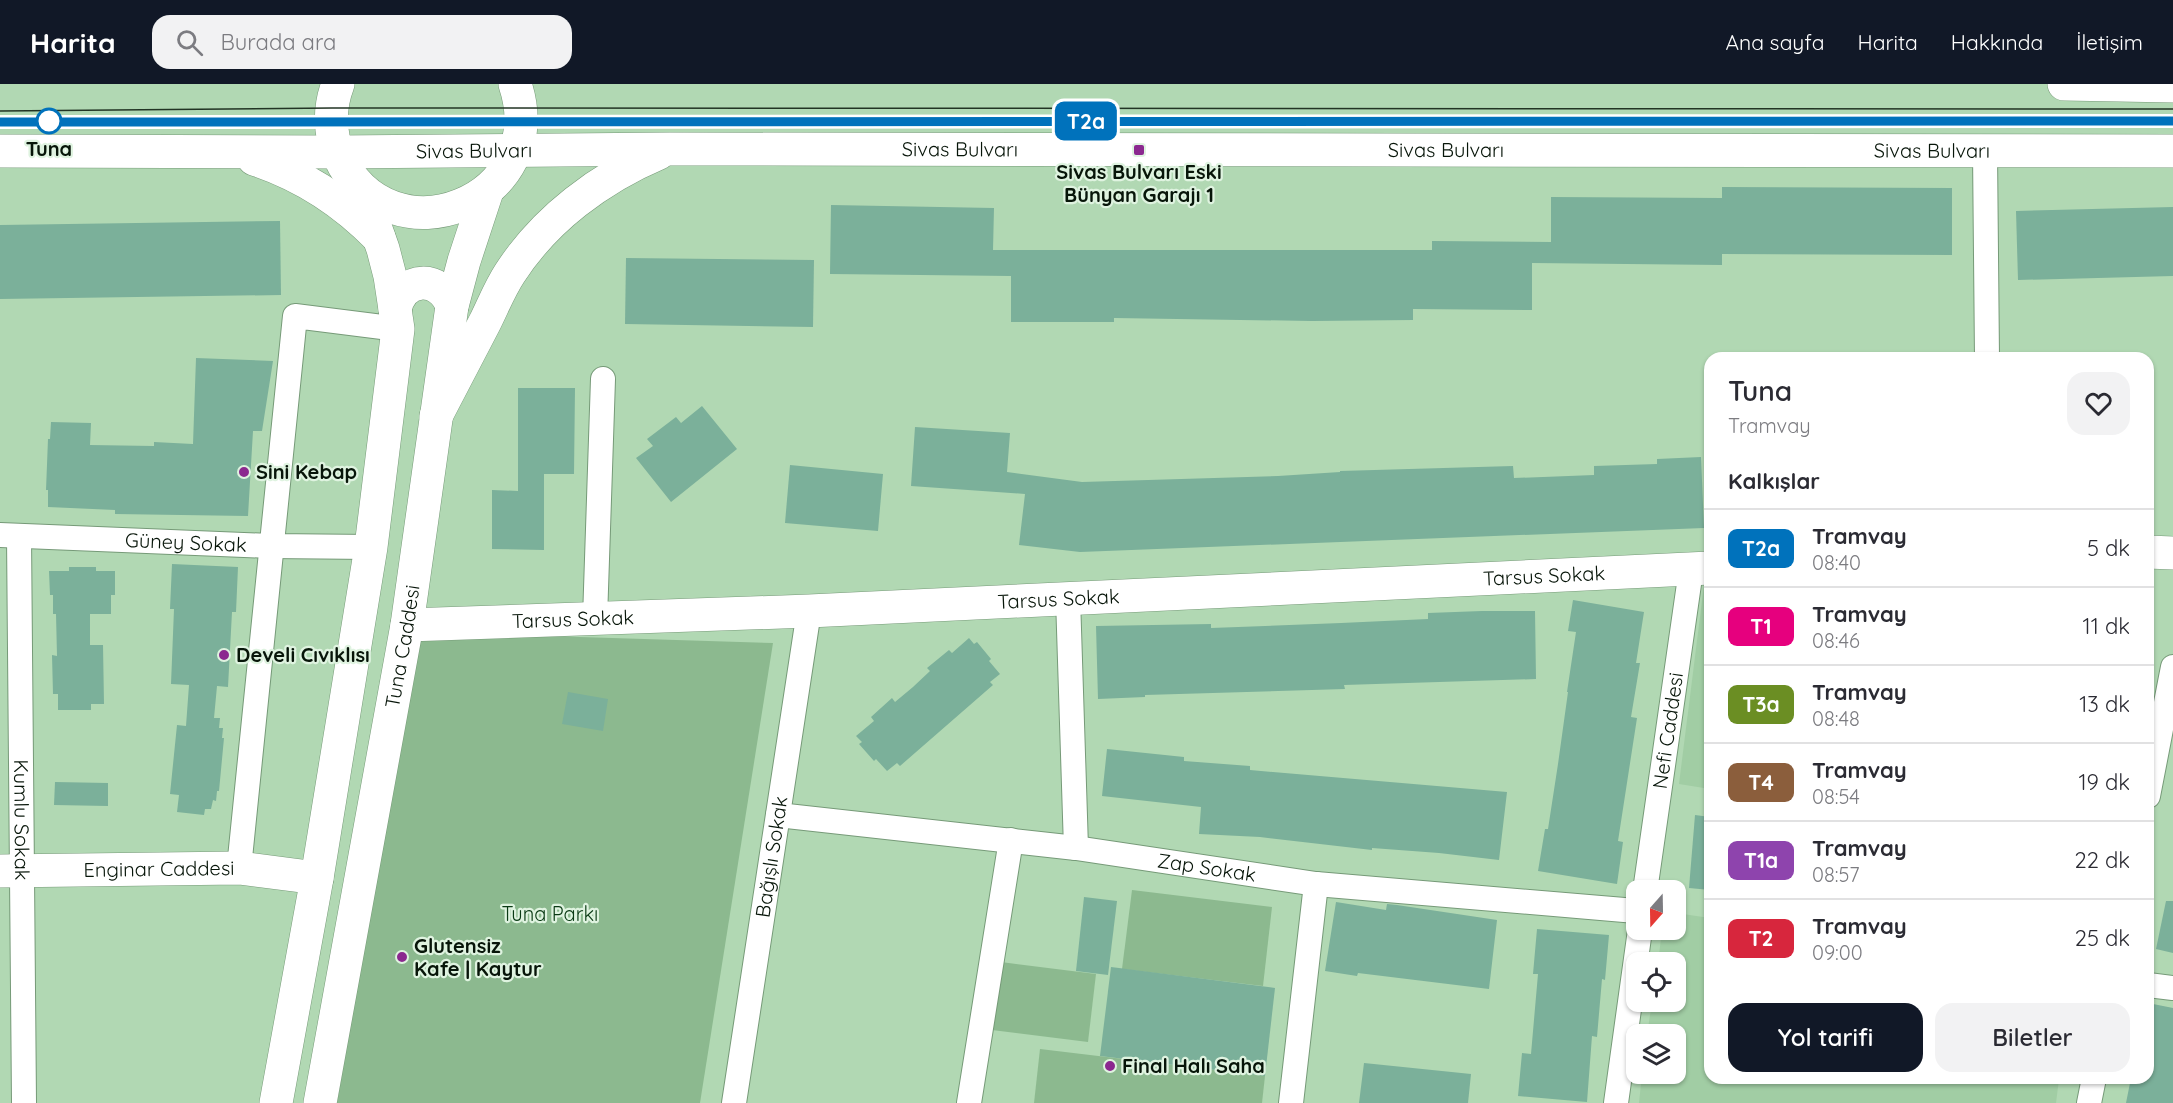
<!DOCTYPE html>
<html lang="tr">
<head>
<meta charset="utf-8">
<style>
  body { margin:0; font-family:Quicksand,sans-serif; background:#f2f2f3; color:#2b2b33; height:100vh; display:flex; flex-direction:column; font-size:22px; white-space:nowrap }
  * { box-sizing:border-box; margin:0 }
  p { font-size:20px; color:#7c7c81 }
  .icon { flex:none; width:33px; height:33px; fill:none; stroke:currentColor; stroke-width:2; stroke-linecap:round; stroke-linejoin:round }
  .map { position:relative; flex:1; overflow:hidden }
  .panel { position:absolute; left:1704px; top:268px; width:450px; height:732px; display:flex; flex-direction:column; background:#fff; border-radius:18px; box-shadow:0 2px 4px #0004 }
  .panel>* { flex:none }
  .badge { padding:0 12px; border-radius:9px; font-size:21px; line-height:39px }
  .needle { width:39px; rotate:200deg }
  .controls { position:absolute; left:1626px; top:796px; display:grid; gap:12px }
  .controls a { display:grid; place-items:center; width:60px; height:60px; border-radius:12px; background:#fff; box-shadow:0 2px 4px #0004; font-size:30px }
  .map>.badge { position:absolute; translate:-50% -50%; box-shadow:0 0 0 3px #fff }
  h2 { padding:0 24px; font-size:22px; line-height:54px }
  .round { display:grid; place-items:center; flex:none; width:63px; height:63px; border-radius:18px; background:#f2f2f3 }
  .overview { display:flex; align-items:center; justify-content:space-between; height:102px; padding:0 24px }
  h1 { font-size:28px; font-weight:600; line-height:45px }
  .primary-button { display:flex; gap:12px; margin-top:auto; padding:12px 24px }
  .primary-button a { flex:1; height:69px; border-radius:18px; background:#111827; color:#fff; font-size:24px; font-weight:600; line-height:69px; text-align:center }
  .primary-button a+a { background:#f2f2f3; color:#2b2b33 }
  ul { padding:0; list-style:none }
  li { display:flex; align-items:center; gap:18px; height:78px; padding:0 24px; border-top:2px solid #e1e1e2 }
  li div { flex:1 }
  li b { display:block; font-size:22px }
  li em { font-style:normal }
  li .badge { min-width:66px; font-weight:700; text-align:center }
  header { display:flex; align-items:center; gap:36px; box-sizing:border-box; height:84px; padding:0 30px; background:#111827; color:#fff }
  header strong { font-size:28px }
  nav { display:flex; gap:33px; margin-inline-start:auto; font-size:21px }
  .search { width:420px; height:54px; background:#f2f2f3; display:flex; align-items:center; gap:15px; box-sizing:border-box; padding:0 21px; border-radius:18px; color:#7c7c81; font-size:22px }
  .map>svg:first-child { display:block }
  .built { fill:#a1cda4 }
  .green { fill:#8cb98f }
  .building { fill:#7bb09a }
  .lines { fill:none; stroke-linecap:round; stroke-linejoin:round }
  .street-casing { stroke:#769a78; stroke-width:26 }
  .secondary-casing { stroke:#769a78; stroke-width:34 }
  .primary-casing { stroke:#769a78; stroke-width:34 }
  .highway-casing { stroke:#769a78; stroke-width:34 }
  .street { stroke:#fff; stroke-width:24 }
  .secondary { stroke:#fff; stroke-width:33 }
  .primary { stroke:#fff; stroke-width:33 }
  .highway { stroke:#fff; stroke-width:33 }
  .tram { stroke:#223424; stroke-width:1.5 }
  .line-casing { stroke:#fff; stroke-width:14 }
  .line { stroke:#0072bc; stroke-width:9 }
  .stop-dot { fill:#fff; stroke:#0072bc; stroke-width:3 }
  .poi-dot { fill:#8b288f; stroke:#dff3e0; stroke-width:2 }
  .labels { text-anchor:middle; stroke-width:4.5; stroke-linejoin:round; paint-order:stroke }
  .stop-label { font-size:20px; font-weight:bold; fill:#071509; stroke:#dff3e0 }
  .street-label { font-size:20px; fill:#071509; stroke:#dff3e0 }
  .poi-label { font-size:20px; font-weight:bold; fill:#071509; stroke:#dff3e0; text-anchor:start }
  .park-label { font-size:20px; fill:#093913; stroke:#dff3e0 }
</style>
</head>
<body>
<header>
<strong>Harita</strong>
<div class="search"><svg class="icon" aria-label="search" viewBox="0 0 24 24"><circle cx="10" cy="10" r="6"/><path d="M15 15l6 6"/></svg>Burada ara</div>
<nav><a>Ana sayfa</a><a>Harita</a><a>Hakkında</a><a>İletişim</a></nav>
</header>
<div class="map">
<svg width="2173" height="1019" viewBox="0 0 2173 1019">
  <rect width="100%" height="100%" fill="#b1d8b3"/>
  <g class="built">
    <path d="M1710 484V705L1679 700 1706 485Z"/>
    <path d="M1676 829 1710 834V994L2059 995 2056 1019H1639L1642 990H1676V951H1647L1652 918H1676V879H1658L1662 846H1676Z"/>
  </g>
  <g class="green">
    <path d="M419 548 773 559 700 1019H337Z"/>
    <path d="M1132 806 1272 823 1263 902 1122 885Z"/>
    <path d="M1001 878 1096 890 1088 958 992 946Z"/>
    <path d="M1040 965 1265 992 1262 1019H1034Z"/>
  </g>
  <g class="building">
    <path d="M1722 103 1952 104V171L1722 170V181L1532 179V226L1413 225V236L1312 237 1114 234V238H1011V192L830 190 831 121 994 124 993 166H1432V157L1551 158V113L1722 114Z"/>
    <path d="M2173 123V192L2018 196 2016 127Z"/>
    <path d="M280 137 281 211 0 215V141Z"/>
    <path d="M626 174 814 176 813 243 625 240Z"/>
    <path d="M196 274 273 277 262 347H253L248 432 115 430V426L48 423V406H46L48 355H50L51 338 91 339 90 361 154 362V358L193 360Z"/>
    <path d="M518 304H575L574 390H544V466L492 465V406L518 407Z"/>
    <path d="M702 322 737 365 671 418 636 374 653 362 647 355 676 333 681 339Z"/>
    <path d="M915 343 1010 349 1007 388 1082 398 1278 392 1340 388V387L1513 382 1514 394 1594 391V382L1657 380V375L1701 373 1704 444 1080 468 1019 461 1025 410 911 402Z"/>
    <path d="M790 381 883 390 878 447 785 439Z"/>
    <path d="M172 480 238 483 236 528H232L228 603 217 602 214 634H220L219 644H223L222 654H224L219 707H217L216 717 213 716 211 725H205L204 731 177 728 179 711 170 710 177 641 186 642 189 601 171 600 174 525H170Z"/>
    <path d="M69 483H96V487H115V511H111V530H90V561H103L104 620H91V626H58V610H53L52 571 57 572 56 530H53V511H50L49 487H69Z"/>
    <path d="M1573 516 1644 528 1636 579H1640L1631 633 1637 634 1618 757 1623 758 1617 800 1538 787 1545 745H1548L1558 680 1568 608H1567L1576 548 1568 547Z"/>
    <path d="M1482 527H1535L1536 595 1344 601 1345 605 1145 611V613L1098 615 1096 542 1211 540V544L1341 539 1428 535V529Z"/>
    <path d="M969 554 974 560 977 558 991 575 989 577 1000 590 990 598 993 601 900 682 897 679 887 687 876 675 874 677 859 660 862 658 856 652 874 637 871 633 892 614 895 618 913 603 930 587 927 584 949 566 952 569Z"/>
    <path d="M568 608 608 615 603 647 562 640Z"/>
    <path d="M1107 665 1184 673V677L1250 682V686L1507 708 1499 776 1439 769 1372 764V766L1260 753 1199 750 1201 723 1102 712Z"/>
    <path d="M55 698 108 699V722L54 721Z"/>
    <path d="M1695 731 1710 733V806L1689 804Z"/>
    <path d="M1084 813 1117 817 1108 891 1076 887Z"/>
    <path d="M2166 817H2173V869L2156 865Z"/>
    <path d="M1336 818 1386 826 1387 820 1397 821 1497 836 1489 905 1358 889 1357 892 1325 887Z"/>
    <path d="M1537 845 1609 851 1605 896 1602 895 1597 953 1592 952 1587 1018 1518 1012 1522 969 1531 970 1538 890H1533Z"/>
    <path d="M1111 883 1275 904 1265 992 1100 972Z"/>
    <path d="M2148 919 2173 924V1019H2126L2131 994H2148Z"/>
    <path d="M1364 979 1471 990 1468 1019H1359Z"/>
  </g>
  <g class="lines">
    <g class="street-casing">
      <g id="street">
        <path d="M1985 67 1987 274"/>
        <path id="s1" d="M0 451 271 462 371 463"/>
        <path id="s2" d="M19 452 24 1019"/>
        <path d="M1068 514 1076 764"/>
        <path d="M595 535 603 295"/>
        <path d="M2148 712 2173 583"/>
        <path id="s3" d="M778 731 1076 764 1316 800 1636 827"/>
        <path d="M239 784 295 232 398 245"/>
        <path id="s4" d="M1645 807 1691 486"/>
        <path d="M2148 901 2173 904"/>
        <path id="s5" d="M734 1019 809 527"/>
        <path d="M969 1019 1011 756"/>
        <path d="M1291 1019 1316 800"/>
        <path d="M1616 1019 1640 846"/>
        <path d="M2089 1019 2094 994"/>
      </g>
    </g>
    <g class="secondary-casing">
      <g id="secondary">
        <path d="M2148 468 2173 469"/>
        <path id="s6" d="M407 541 809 527 1710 484"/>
        <path id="s7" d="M0 787 239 784 317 794"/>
      </g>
    </g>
    <g class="primary-casing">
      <g id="primary">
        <path d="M395 225C403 191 441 191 452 222"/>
        <path d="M276 1019 317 794 371 463 398 245 390 192 383 165 370 128"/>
        <path id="s8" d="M320 1019 407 541 452 222 464 177 487 107"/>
      </g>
    </g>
    <g class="highway-casing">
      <g id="highway">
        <path d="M338 0C329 23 329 49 339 72 390 182 554 117 515 0"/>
        <path d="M2064 0 2173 2"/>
        <path id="s9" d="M0 67 338 68 670 65 2173 67"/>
        <path d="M254 75C303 91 343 117 379 154"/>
        <path d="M436 332C452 301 469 269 485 238 493 222 500 204 510 189 545 135 600 94 659 69"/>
      </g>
    </g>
    <use href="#street" class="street"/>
    <use href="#secondary" class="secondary"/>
    <use href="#primary" class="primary"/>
    <use href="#highway" class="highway"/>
    <g class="tram">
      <path d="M0 27 332 24 2173 25"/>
      <path d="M0 38 2173 37"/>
    </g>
  </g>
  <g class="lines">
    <g class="line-casing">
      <path id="line" d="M0 38 2173 37"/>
    </g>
    <use href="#line" class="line"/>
  </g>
  <circle class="stop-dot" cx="49" cy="37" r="12"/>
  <g class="poi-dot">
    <rect x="1133" y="60" width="12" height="12" rx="3"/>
    <circle cx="244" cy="388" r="6"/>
    <circle cx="224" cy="571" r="6"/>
    <circle cx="402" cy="873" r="6"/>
    <circle cx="1110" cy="982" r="6"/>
  </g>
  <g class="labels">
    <g class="stop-label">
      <text x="49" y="72">Tuna</text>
    </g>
    <g class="street-label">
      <text dy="7" stroke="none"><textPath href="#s9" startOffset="960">Sivas Bulvarı</textPath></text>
      <text dy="7" stroke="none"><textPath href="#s9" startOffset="1446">Sivas Bulvarı</textPath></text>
      <text dy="7" stroke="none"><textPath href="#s9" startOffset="474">Sivas Bulvarı</textPath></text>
      <text dy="7" stroke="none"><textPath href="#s9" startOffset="1932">Sivas Bulvarı</textPath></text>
      <text dy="7" stroke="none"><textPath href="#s1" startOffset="186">Güney Sokak</textPath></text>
      <text dy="7" stroke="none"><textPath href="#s6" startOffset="1138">Tarsus Sokak</textPath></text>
      <text dy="7" stroke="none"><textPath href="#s6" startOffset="652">Tarsus Sokak</textPath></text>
      <text dy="7" stroke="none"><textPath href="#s6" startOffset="166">Tarsus Sokak</textPath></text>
      <text dy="7" stroke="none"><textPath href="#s8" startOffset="464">Tuna Caddesi</textPath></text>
      <text dy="7" stroke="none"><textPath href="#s4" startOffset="162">Nefi Caddesi</textPath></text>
      <text dy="7" stroke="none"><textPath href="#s2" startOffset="284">Kumlu Sokak</textPath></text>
      <text dy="7" stroke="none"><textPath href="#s5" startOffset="249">Bağışlı Sokak</textPath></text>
      <text dy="7" stroke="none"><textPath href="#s3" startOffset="432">Zap Sokak</textPath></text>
      <text dy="7" stroke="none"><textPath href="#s7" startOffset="159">Enginar Caddesi</textPath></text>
    </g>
    <g class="poi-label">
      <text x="1139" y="95" text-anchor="middle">Sivas Bulvarı Eski<tspan x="1139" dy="23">Bünyan Garajı 1</tspan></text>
      <text x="256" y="395">Sini Kebap</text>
      <text x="236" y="578">Develi Cıvıklısı</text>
      <text x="414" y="869">Glutensiz<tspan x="414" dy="23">Kafe | Kaytur</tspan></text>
      <text x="1122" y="989">Final Halı Saha</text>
    </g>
    <g class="park-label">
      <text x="550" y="837">Tuna Parkı</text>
    </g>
  </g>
</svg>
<div class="controls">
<a><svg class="needle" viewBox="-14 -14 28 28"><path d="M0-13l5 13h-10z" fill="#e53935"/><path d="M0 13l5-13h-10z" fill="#7c7c81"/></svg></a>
<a><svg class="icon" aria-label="locate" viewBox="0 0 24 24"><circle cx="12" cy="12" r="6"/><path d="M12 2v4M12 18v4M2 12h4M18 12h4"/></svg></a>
<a><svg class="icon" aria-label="layers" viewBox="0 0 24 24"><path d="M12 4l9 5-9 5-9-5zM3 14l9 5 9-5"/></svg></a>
</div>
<b class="badge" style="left:1086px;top:37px;background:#0072bc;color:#fff">T2a</b>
<section class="panel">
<div class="overview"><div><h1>Tuna</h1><p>Tramvay</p></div><a class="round"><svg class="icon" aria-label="heart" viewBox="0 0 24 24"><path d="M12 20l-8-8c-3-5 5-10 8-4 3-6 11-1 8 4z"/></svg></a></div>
<h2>Kalkışlar</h2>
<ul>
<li><span class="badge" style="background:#0072bc;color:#fff">T2a</span><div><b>Tramvay</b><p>08:40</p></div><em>5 dk</em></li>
<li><span class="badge" style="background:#e6007e;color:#fff">T1</span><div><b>Tramvay</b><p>08:46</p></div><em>11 dk</em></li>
<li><span class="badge" style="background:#6b8e23;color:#fff">T3a</span><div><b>Tramvay</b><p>08:48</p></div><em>13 dk</em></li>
<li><span class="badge" style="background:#8b5e3c;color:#fff">T4</span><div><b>Tramvay</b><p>08:54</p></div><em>19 dk</em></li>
<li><span class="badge" style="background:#8e44ad;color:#fff">T1a</span><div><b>Tramvay</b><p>08:57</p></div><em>22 dk</em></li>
<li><span class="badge" style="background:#d7263d;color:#fff">T2</span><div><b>Tramvay</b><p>09:00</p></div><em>25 dk</em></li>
</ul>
<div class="primary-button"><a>Yol tarifi</a><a>Biletler</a></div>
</section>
</div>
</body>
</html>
